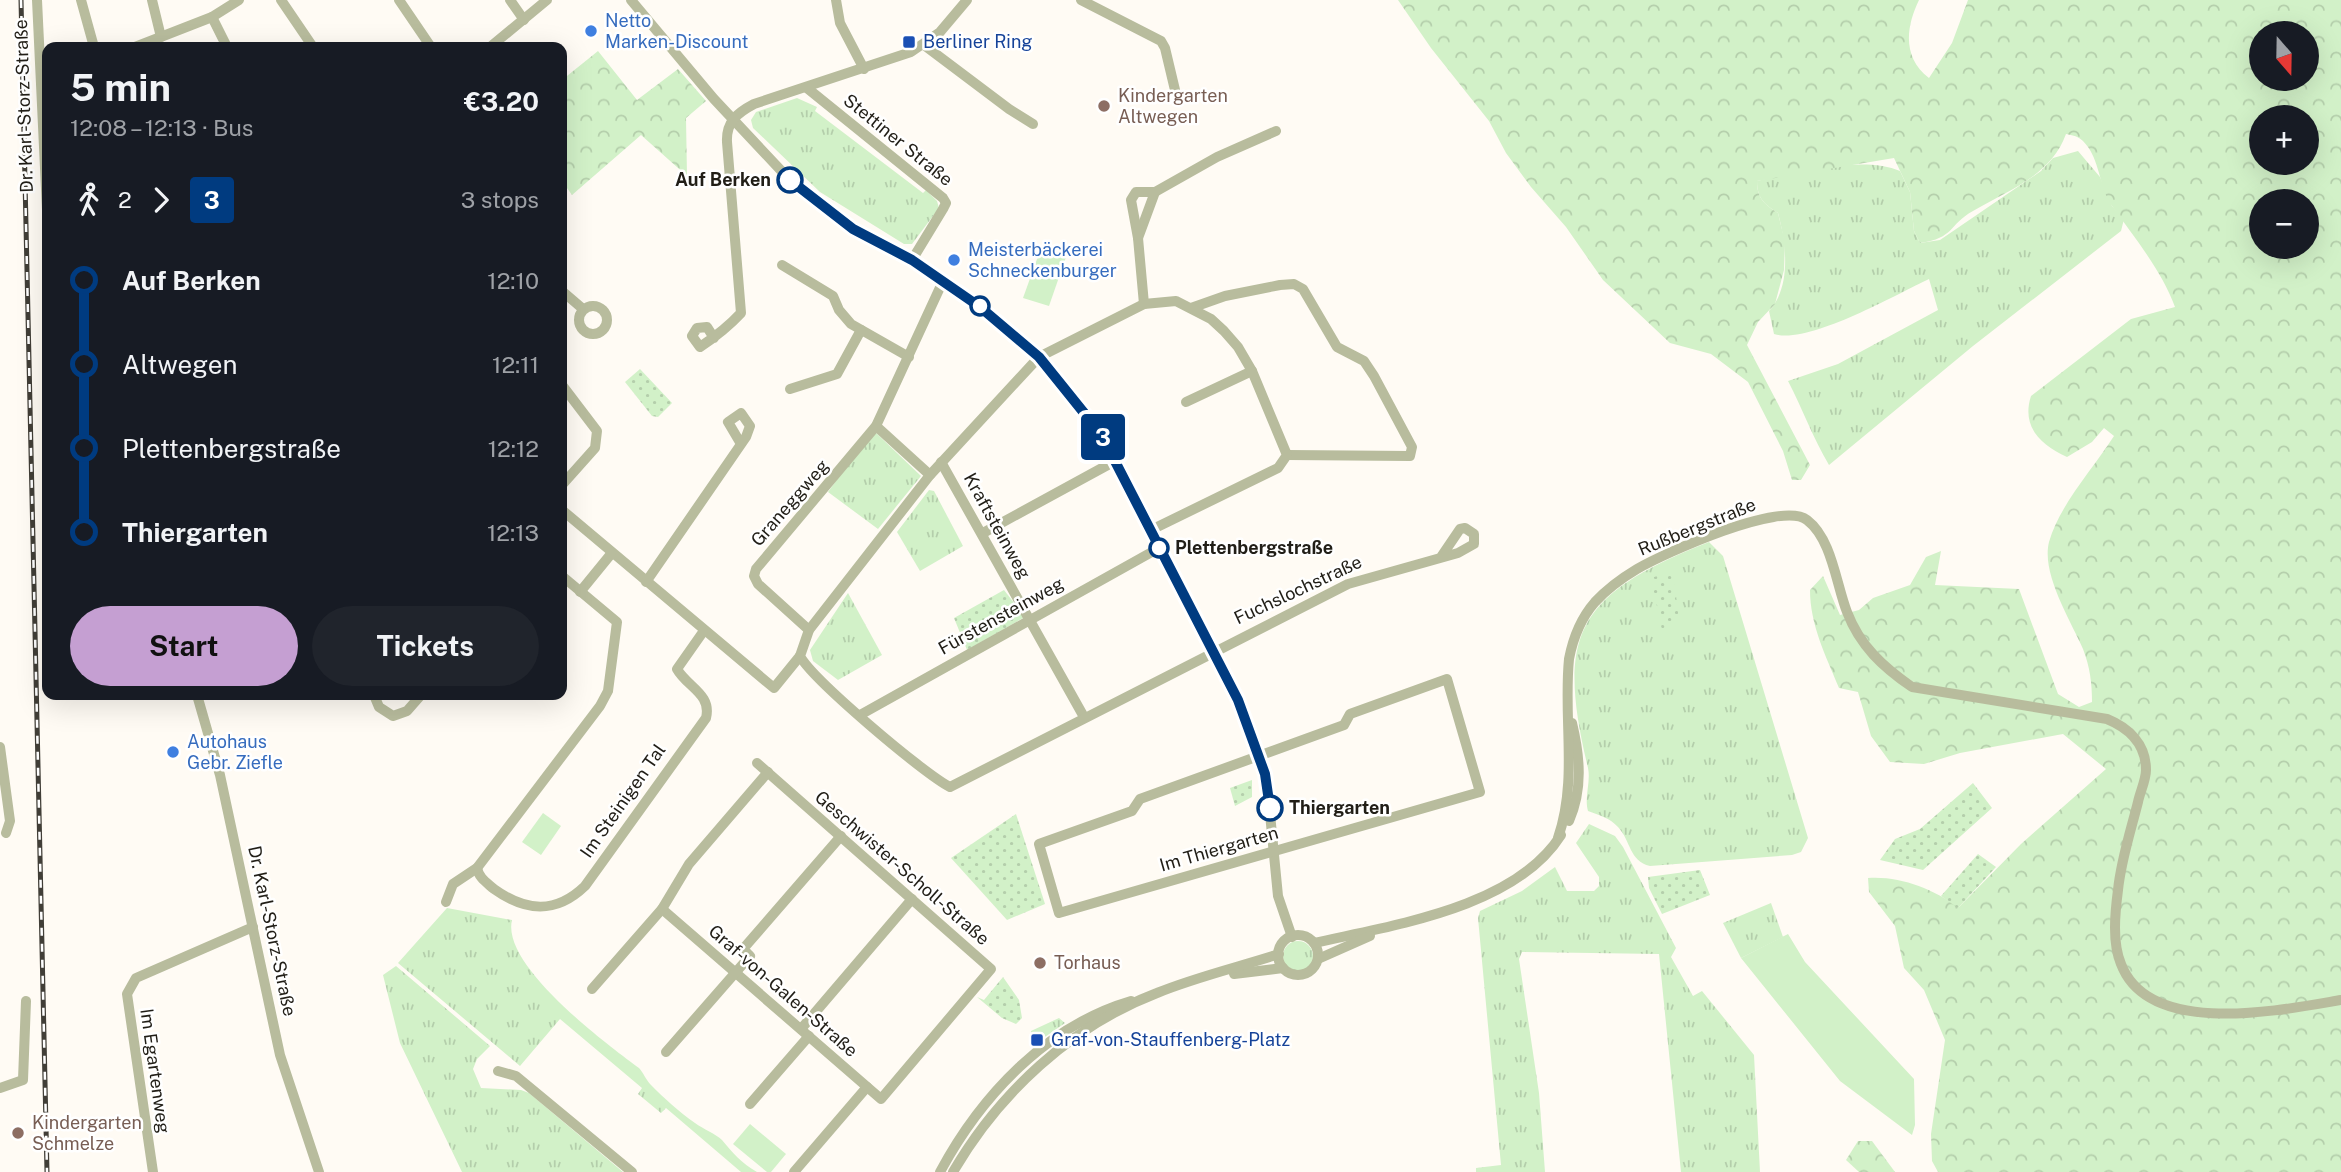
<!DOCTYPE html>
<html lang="en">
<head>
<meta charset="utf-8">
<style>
  body { margin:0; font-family:"Public Sans",sans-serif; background:#20242c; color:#f1f3f6; height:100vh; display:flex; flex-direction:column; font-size:26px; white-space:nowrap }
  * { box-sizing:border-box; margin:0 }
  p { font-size:23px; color:#9ea1a6 }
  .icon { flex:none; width:38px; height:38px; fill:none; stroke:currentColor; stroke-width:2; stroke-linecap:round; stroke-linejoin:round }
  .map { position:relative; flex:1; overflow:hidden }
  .details { position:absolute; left:42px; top:42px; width:525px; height:658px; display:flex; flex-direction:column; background:#171b24; border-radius:14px; box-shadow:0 7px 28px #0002 }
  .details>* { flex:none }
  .badge { padding:0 14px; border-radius:5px; font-size:24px; line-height:46px }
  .needle { width:46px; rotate:160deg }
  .controls { position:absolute; left:2249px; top:21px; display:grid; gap:14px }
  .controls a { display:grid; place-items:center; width:70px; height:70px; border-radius:50%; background:#171b24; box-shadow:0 7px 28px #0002; font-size:35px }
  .map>.badge { position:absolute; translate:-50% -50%; box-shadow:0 0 0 4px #fff }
  .legs { display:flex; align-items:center; gap:10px; height:77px; padding:0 28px; font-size:23px }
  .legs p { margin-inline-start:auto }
  .head { display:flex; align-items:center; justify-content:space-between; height:119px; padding:0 28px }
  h1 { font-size:38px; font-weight:700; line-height:52px }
  .action { display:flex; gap:14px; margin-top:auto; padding:14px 28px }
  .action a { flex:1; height:80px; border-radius:42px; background:#c59fd2; color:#111; font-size:28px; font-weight:700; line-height:80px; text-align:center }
  .action a+a { background:#20242c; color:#f1f3f6 }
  ul { padding:0 28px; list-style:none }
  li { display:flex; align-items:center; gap:24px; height:84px; font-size:26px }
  li i { display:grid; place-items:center; width:10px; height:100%; margin:0 9px; background:currentColor }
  li i::after { content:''; width:18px; height:18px; margin:-9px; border:5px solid; border-radius:50%; background:#171b24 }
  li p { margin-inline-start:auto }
  li:first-child i { background:linear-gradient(#0000 50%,currentColor 0) }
  li:last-child i { background:linear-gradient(currentColor 50%,#0000 0) }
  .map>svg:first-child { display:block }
  .grass { fill:url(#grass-tufts) }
  .forest { fill:url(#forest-crowns); fill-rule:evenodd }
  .park { fill:url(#park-dots) }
  .pitch { fill:#d2f1c8 }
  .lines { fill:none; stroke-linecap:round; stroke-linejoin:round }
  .minor { stroke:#b8bc9d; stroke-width:10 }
  .rail-casing { stroke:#413e37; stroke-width:5 }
  .rail { stroke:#fff; stroke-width:2.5; stroke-dasharray:8; stroke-linecap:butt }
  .line-1-casing { stroke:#fff; stroke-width:16 }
  .line-1 { stroke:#003b80; stroke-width:10 }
  .shop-dot { fill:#3f7fe0; stroke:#fff; stroke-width:2.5 }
  .transit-dot { fill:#1a4fb4; stroke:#fff; stroke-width:2.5 }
  .education-dot { fill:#8d6e63; stroke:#fff; stroke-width:2.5 }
  .stop-1-dot { fill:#fff; stroke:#003b80; stroke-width:3.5 }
  .labels { text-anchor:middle; stroke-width:5; stroke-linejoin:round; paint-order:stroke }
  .shop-label { font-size:18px; fill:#366cbe; stroke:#fff; text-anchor:start }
  .transit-label { font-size:18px; fill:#164399; stroke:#fff; text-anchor:start }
  .education-label { font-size:18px; fill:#785e54; stroke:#fff; text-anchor:start }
  .street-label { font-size:18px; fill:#211e17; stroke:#fff }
  .stop-label { font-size:18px; font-weight:bold; fill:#211e17; stroke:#fff; text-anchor:start }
</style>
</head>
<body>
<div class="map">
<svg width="2341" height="1172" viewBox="0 0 2341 1172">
  <defs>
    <pattern id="grass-tufts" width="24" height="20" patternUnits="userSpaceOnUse" patternTransform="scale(1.75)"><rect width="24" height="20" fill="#d2f1c8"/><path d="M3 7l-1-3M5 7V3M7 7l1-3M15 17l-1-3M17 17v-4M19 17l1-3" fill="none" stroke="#b4ceab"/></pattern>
    <pattern id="forest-crowns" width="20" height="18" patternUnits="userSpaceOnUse" patternTransform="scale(1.75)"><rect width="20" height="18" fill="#d2f1c8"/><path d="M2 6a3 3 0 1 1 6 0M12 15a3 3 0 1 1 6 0" fill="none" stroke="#b4ceab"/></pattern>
    <pattern id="park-dots" width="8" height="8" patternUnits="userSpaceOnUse" patternTransform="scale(1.75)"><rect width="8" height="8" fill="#d2f1c8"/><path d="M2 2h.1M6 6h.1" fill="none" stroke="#b4ceab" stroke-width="1.8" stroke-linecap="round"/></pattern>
  </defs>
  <rect width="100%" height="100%" fill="#fffbf4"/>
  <g class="grass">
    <path d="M797 98 817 107 815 111 923 193 926 190 937 201 939 208 912 244H904L820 192 753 128 751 120 756 112Z"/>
    <path d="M2078 151 2100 177 2112 206 2124 219 2121 231 1973 346 1829 465C1813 438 1803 410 1788 381L1838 364 1938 310 1929 279C1895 295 1808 345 1774 334L1769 311C1792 286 1786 243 1778 213 1764 204 1757 198 1757 181 1794 172 1865 155 1900 171L1910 192 1914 231 1920 243 1940 240 2041 171 2053 158Z"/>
    <path d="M873 430 921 476 878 529 828 492Z"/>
    <path d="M929 490 934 491 963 546 920 571 897 532Z"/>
    <path d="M1709 542 1723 556 1808 838 1801 852 1792 855 1650 866C1629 861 1631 841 1618 827 1610 818 1599 815 1588 811 1584 797 1591 782 1588 768 1555 632 1578 594 1709 542Z"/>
    <path d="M848 593 882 655 838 680 813 661 810 650Z"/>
    <path d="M1589 824 1615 836 1623 847 1676 948 1671 957 1693 996 1702 991 1754 1055 1760 1172H1681L1659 954 1522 952 1519 959 1539 1093 1545 1172H1476V1168L1501 1165 1478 918 1480 911 1522 891 1555 867 1567 891H1594L1599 886V877L1576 843Z"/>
    <path d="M1771 903 1783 937 1741 958 1723 923Z"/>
    <path d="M447 908 512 920C501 965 605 1043 639 1068 643 1072 646 1080 651 1085 664 1098 679 1112 695 1123 703 1129 716 1134 722 1140 733 1153 741 1163 757 1172H741L666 1108 661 1113 638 1094 642 1088 560 1019 520 1066 398 963Z"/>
    <circle cx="1298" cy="956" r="15"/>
    <path d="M396 966 490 1046 477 1059 473 1069 481 1088 521 1090 529 1093 623 1172H462L400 1043 383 975Z"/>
    <path d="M1059 1018 1065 1023 1042 1039 1040 1037 1031 1041V1031Z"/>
  </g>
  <g class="forest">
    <path d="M1398 0H1919C1906 27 1902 57 1929 78L1952 43 1968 0H2341V1172H1938L1932 1161 1931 1134 1945 1040 1924 990 1904 968 1895 926 1869 892 1868 878C1902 876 1931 889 1959 907L2021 844 2106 769 2063 734 1960 753 1924 764 1890 762 1871 736 1858 692 1839 688C1826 656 1810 625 1810 590L1823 576 1840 615 1859 610 1873 598 1910 585 1926 557 1941 551 1935 585 2019 589 2058 694 2079 707 2092 702C2092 683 2090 667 2083 649 2071 621 2041 574 2049 542 2060 504 2093 469 2114 436L2104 428 2092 442 2067 457C2041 445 2021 427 2031 396L2131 319 2175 307C2162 271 2134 237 2112 206 2100 189 2100 164 2088 147 2081 137 2076 136 2066 134 2051 176 2008 190 1973 211 1948 225 1955 238 1920 243L1914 231 1910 192 1894 158 1757 181C1757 198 1764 204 1778 213L1785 242 1784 270 1775 304 1758 322 1747 345 1810 465 1801 480H1792L1783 451 1748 382 1711 354 1670 343 1603 280 1566 227 1531 187 1506 153 1489 121 1431 48ZM2261 33H2306V79H2261ZM2261 117H2306V163H2261ZM2261 201H2306V247H2261Z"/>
    <path d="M598 51 637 100 678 69 706 101 686 118 687 176 641 135 572 195 562 181V80Z"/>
    <path d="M1858 1141H1872L1895 1172H1859L1846 1160Z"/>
  </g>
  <g class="park">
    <path d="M640 369 672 403 658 417 652 416 625 382Z"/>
    <path d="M1673 571 1679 620 1669 630H1662L1651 578Z"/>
    <path d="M1004 590 1025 617 967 650 954 618Z"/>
    <path d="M1252 780V797L1235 806 1230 788Z"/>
    <path d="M1973 783 1992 808 1923 870 1880 860 1895 839 1920 829Z"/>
    <path d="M1016 814 1045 904 1007 920 951 858Z"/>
    <path d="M1978 854 1996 867 1958 908 1941 896Z"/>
    <path d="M1700 870 1710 895 1662 914 1649 888 1648 877Z"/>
    <path d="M1003 977 1019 1000 1022 1018 1016 1024 1002 1018 977 997 984 1000Z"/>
  </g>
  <g class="pitch">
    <path d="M1041 248 1066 257 1049 306 1023 298Z"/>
    <path d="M543 813 561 826 541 855 522 842Z"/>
    <path d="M1788 934 1805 962 1914 1079 1915 1125 1912 1135 1840 1081 1741 958Z"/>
    <path d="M750 1124 786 1154 771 1172H767L733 1144Z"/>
  </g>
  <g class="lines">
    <g class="minor">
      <path d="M37 0 47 210"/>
      <path d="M81 0 94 47"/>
      <path d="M152 0 161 37"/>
      <path d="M281 0 313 47"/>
      <path d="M399 0 431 47"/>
      <path d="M510 0 524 20"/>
      <path d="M631 0 714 99 788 178 853 229 912 260 980 307 1039 357 1101 434 1243 711 1267 783 1278 896 1292 937"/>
      <path d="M836 0 840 23 864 69"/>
      <path d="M1081 0 1161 41 1165 48 1175 90"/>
      <path d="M212 17 227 47"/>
      <path d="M924 45 1009 109 1033 124"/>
      <path d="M135 47 212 17 239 0"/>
      <path d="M490 47 547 0"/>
      <path d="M807 88 943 198 946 203 943 209 912 260"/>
      <path d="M1138 238 1155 192"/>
      <path d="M782 265 833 296 839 310 851 324 909 357"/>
      <path d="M562 291 583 309"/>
      <path d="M1144 304 1138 238 1131 200 1136 192H1155L1217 157 1276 131"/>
      <circle cx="593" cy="320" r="14"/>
      <path d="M1191 308 1225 296 1280 285 1294 284 1303 289 1337 347 1364 361 1374 376 1412 447 1410 456 1287 455"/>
      <path d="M714 338 707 327 697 328 692 336 700 347C715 337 729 326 741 313L727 142C726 122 737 113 754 104L911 52 940 32 967 0"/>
      <path d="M562 385 597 431 595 448 562 485"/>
      <path d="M790 389 837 374 861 330"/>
      <path d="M1186 402 1252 371"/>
      <path d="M876 426 930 475"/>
      <path d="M941 462 1084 717"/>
      <path d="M562 510 774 688 800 656"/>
      <path d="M1151 530 1278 468 1287 455 1252 371 1238 347 1224 331 1211 319 1176 301 1144 304 1039 357 930 475 809 630 800 656C812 679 924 774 950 787L1348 584 1458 553 1474 544V534L1465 528 1460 529 1441 557"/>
      <path d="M983 533 1115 461"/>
      <path d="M646 582 746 437 750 426 741 413 728 422 741 444"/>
      <path d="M580 592 611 554"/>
      <path d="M809 630 758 584 754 576 756 569 876 426 943 281"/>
      <path d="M1447 679 1480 792 1059 913 1039 844 1132 811 1140 799 1344 725 1350 714Z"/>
      <path d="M197 695 220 775 280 1055 319 1172"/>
      <path d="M374 695 379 707 393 716 407 711 421 695"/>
      <path d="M860 715 1159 548"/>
      <path d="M0 747 10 821 6 833"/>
      <path d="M1569 821C1583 789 1580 757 1572 723"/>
      <path d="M1558 838C1578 780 1563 719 1569 659 1573 638 1581 618 1595 602 1607 589 1622 578 1637 569 1665 553 1781 500 1807 520 1832 539 1836 584 1847 612 1860 646 1883 667 1912 687L2107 719C2129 728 2146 744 2146 770 2146 780 2140 792 2138 802 2131 830 2121 860 2118 890 2115 913 2112 942 2121 964 2149 1038 2282 1010 2341 1000"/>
      <path d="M477 868C479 878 486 882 494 889 526 912 556 914 585 886L706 718C712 694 687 687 677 669L703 632"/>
      <path d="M446 902 453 884 477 868 600 706 608 691 617 622 562 576"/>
      <path d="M662 909 881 1099 991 969 757 763"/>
      <circle cx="1298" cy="955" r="20"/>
      <path d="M1314 943C1393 925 1515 908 1561 835"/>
      <path d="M1318 959 1370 936"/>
      <path d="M1234 974 1283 968"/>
      <path d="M592 989 662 909 689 864 768 772"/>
      <path d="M801 1029 912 899"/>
      <path d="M666 1052 750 956 743 949 841 836"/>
      <path d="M498 1071 516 1076 632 1172"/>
      <path d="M0 1088 23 1080 26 1001"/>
      <path d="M750 1104 809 1036"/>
      <path d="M153 1172 127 994 136 978 253 927"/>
      <path d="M794 1172 867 1087"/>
      <path d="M940 1172C981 1096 1046 1026 1131 1001"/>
      <path d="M953 1172C999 1093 1071 1026 1157 993 1196 977 1239 967 1279 954"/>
    </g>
    <g class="rail-casing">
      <path id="rail" d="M21 0 47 1172"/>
    </g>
    <use href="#rail" class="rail"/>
  </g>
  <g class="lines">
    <g class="line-1-casing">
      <path id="line-1" d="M790 180 853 229 912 260 980 307 1039 357 1101 434 1238 700 1265 774 1270 808"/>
    </g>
    <use href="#line-1" class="line-1"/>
  </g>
  <g class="shop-dot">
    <circle cx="591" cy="31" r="7"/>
    <circle cx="954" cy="260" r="7"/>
    <circle cx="173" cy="752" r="7"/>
  </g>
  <g class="transit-dot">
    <rect x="902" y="35" width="14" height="14" rx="3.5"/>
    <rect x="1030" y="1033" width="14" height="14" rx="3.5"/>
  </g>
  <g class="education-dot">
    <circle cx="1104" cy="106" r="7"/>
    <circle cx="1040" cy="963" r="7"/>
    <circle cx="18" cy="1133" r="7"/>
  </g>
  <g class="stop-1-dot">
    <circle cx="790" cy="180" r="12"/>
    <circle cx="980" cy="306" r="9"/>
    <circle cx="1159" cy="548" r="9"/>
    <circle cx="1270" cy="808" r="12"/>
  </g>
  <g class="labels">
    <g class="shop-label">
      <text x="605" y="27">Netto<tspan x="605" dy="21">Marken-Discount</tspan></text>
      <text x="968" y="256">Meisterbäckerei<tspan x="968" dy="21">Schneckenburger</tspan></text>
      <text x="187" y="748">Autohaus<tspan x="187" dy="21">Gebr. Ziefle</tspan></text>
    </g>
    <g class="transit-label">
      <text x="923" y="48">Berliner Ring</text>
      <text x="1051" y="1046">Graf-von-Stauffenberg-Platz</text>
    </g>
    <g class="education-label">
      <text x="1118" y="102">Kindergarten<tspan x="1118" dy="21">Altwegen</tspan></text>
      <text x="1054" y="969">Torhaus</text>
      <text x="32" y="1129">Kindergarten<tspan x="32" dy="21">Schmelze</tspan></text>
    </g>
    <g class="street-label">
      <text transform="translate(24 106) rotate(-92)" y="6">Dr. Karl-Storz-Straße</text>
      <text transform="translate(898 140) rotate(39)" y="6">Stettiner Straße</text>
      <text transform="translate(790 503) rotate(-49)" y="6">Graneggweg</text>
      <text transform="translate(997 526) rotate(61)" y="6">Kraftsteinweg</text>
      <text transform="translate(1697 527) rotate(-22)" y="6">Rußbergstraße</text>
      <text transform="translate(1298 590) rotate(-25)" y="6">Fuchslochstraße</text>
      <text transform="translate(1001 616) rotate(-29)" y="6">Fürstensteinweg</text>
      <text transform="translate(623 801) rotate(-55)" y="6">Im Steinigen Tal</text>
      <text transform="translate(1219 849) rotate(-16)" y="6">Im Thiergarten</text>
      <text transform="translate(902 868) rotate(41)" y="6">Geschwister-Scholl-Straße</text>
      <text transform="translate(272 931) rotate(78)" y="6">Dr. Karl-Storz-Straße</text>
      <text transform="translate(783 991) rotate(41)" y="6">Graf-von-Galen-Straße</text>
      <text transform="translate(155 1071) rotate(82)" y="6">Im Egartenweg</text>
    </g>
    <g class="stop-label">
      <text x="771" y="186" text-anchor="end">Auf Berken</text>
      <text x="1175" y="554">Plettenbergstraße</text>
      <text x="1289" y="814">Thiergarten</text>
    </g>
  </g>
</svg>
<div class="controls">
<a><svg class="needle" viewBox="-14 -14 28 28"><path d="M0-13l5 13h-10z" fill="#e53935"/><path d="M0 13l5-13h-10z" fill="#9ea1a6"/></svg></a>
<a>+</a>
<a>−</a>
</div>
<b class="badge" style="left:1103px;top:437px;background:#003b80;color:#fff">3</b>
<section class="details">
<div class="head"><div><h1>5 min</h1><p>12:08 – 12:13 · Bus</p></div><b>€3.20</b></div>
<div class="legs"><svg class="icon" aria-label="walk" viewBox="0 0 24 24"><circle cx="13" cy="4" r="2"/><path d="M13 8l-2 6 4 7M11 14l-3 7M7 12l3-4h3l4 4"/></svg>2<svg class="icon" aria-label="forward" viewBox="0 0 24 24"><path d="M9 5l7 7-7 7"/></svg><b class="badge" style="background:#003b80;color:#fff">3</b><p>3 stops</p></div>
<ul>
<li><i style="color:#003b80"></i><b>Auf Berken</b><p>12:10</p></li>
<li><i style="color:#003b80"></i><span>Altwegen</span><p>12:11</p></li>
<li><i style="color:#003b80"></i><span>Plettenbergstraße</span><p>12:12</p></li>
<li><i style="color:#003b80"></i><b>Thiergarten</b><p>12:13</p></li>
</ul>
<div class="action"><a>Start</a><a>Tickets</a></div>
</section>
</div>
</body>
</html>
